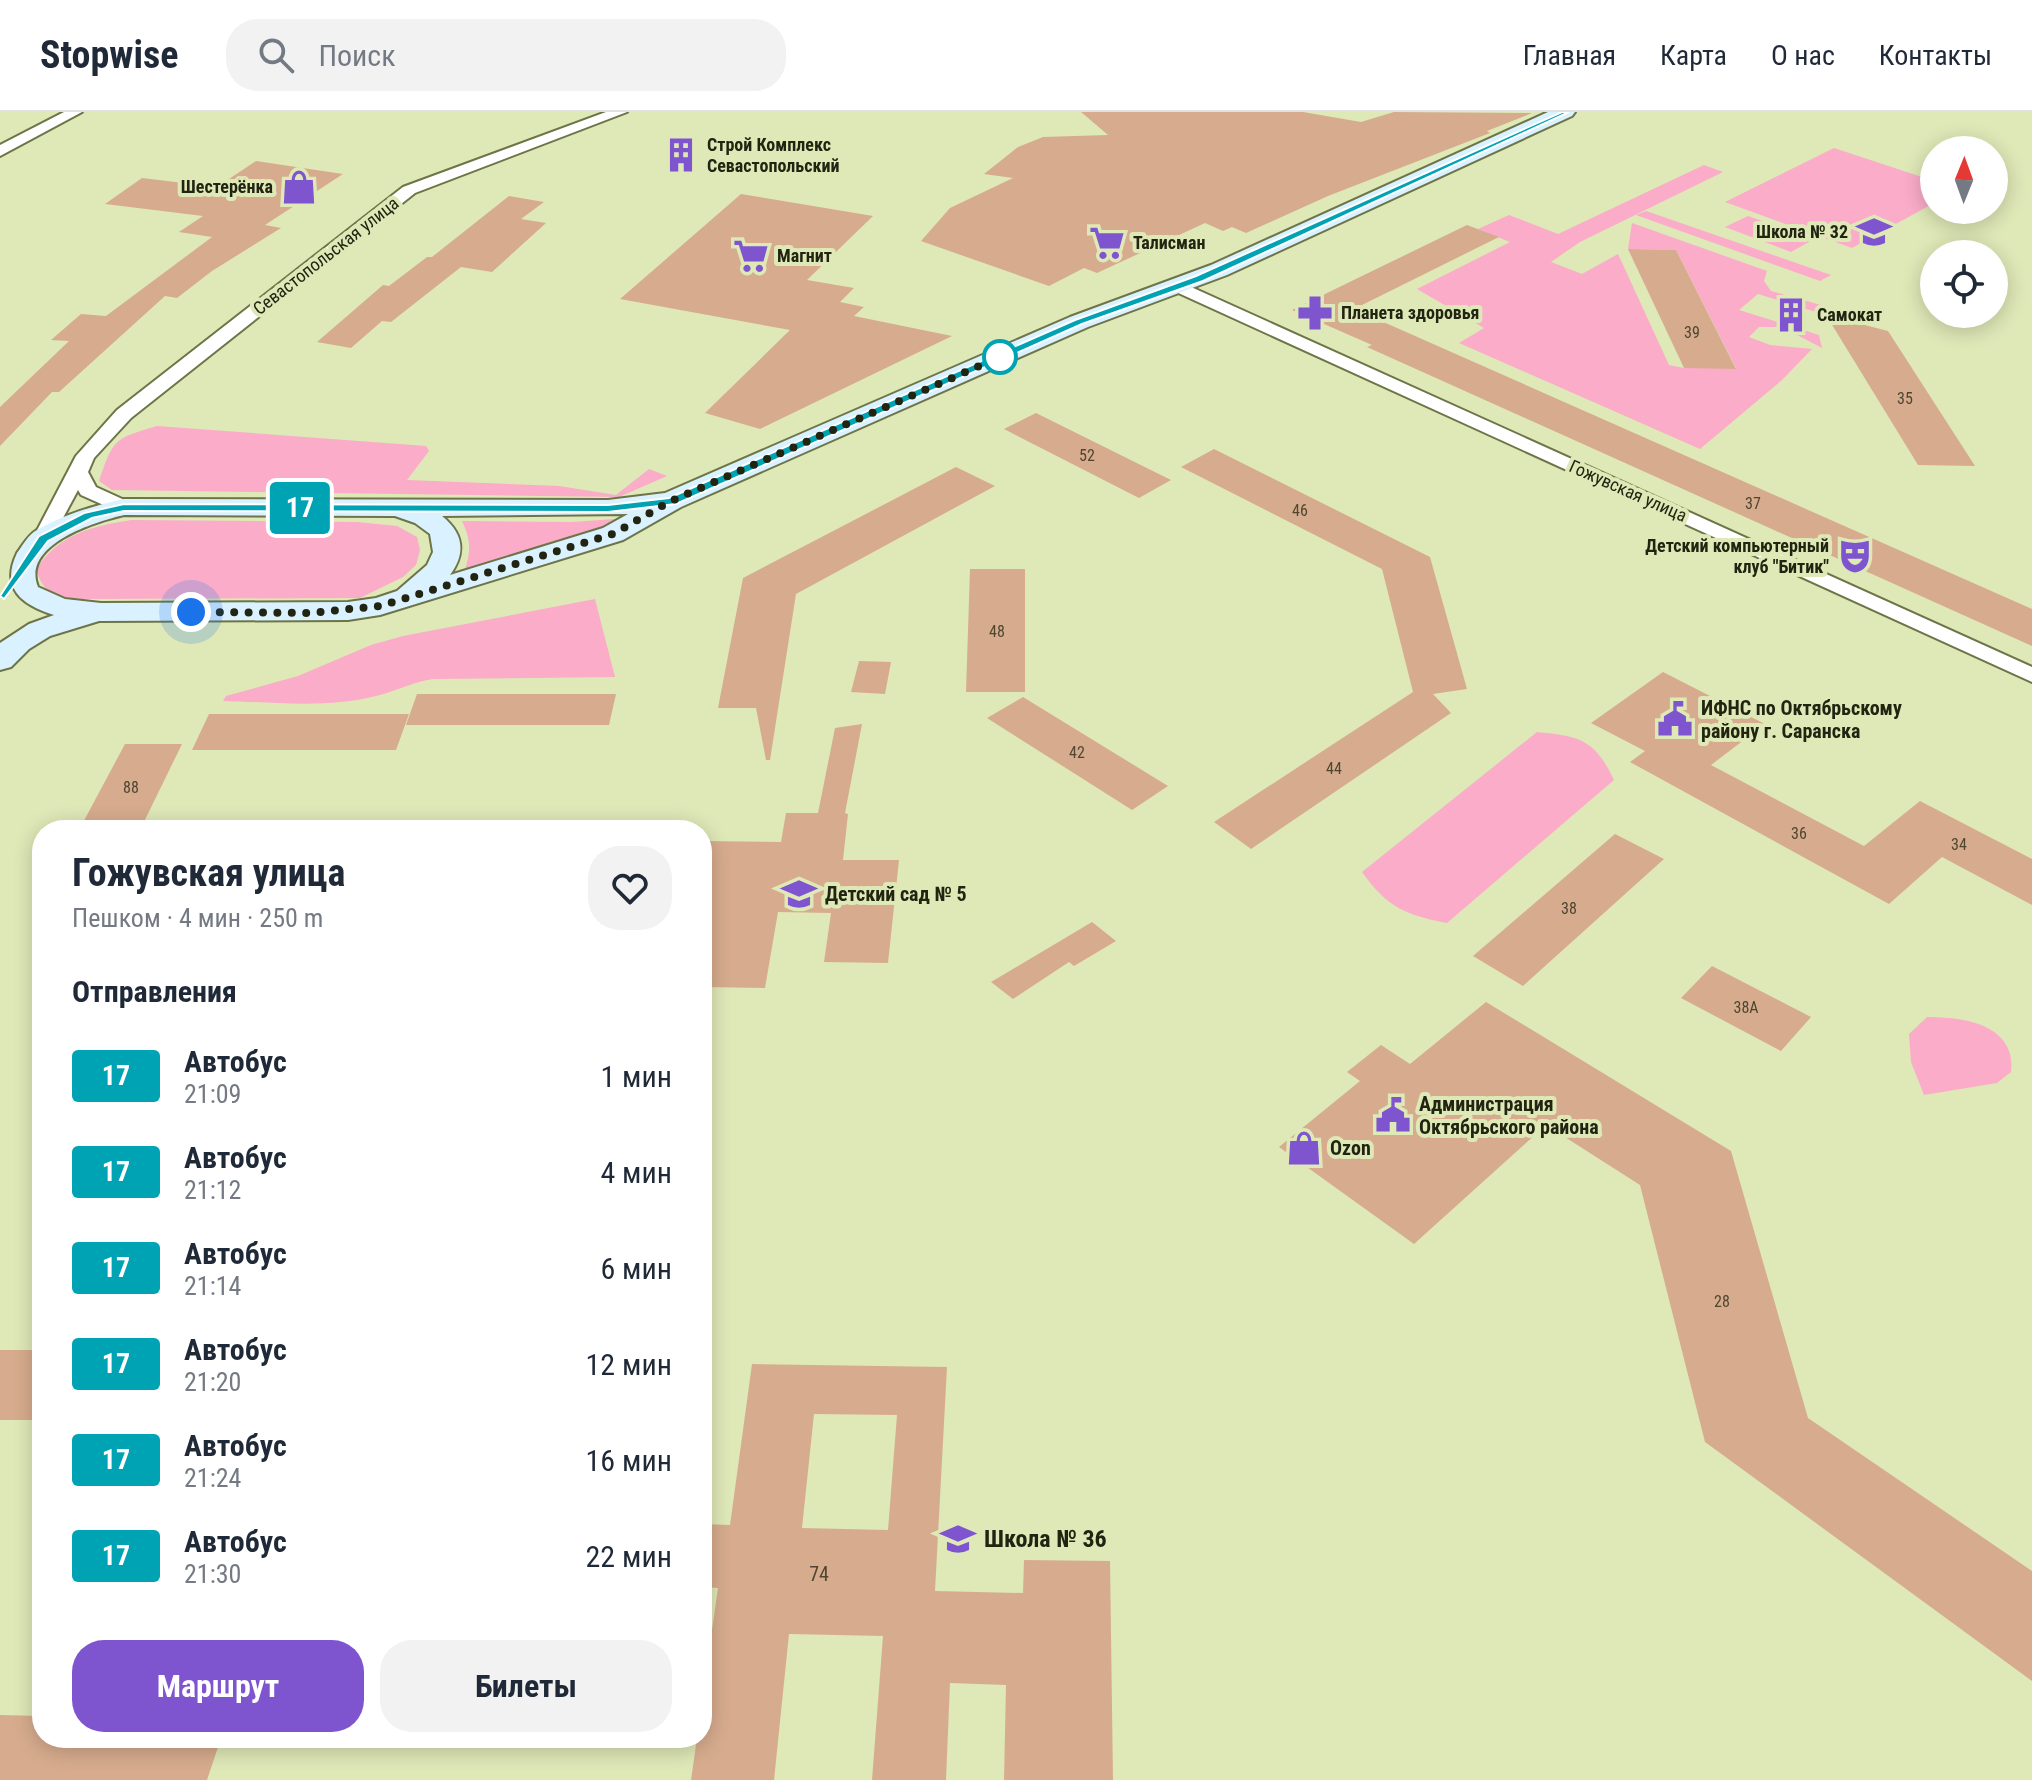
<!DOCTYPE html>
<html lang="ru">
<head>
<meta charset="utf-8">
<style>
  body { margin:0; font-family:"Roboto Condensed",sans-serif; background:#f2f2f3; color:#1f2937; height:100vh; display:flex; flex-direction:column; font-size:30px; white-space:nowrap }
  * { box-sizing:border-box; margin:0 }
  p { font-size:26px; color:#747a83 }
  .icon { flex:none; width:44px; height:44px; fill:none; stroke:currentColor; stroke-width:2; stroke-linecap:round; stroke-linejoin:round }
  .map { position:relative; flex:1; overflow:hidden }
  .sheet { position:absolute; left:32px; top:708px; width:680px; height:928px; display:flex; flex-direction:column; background:#fff; border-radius:32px; box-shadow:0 4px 20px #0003 }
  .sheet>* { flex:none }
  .badge { padding:0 16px; border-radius:6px; font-size:28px; line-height:52px }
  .needle { width:52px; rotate:1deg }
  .controls { position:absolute; left:1920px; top:24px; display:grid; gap:16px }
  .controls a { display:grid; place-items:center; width:88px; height:88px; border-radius:50%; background:#fff; box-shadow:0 4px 20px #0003; font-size:40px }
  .you { position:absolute; width:40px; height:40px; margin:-20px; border:6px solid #fff; border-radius:50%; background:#1a73e8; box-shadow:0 0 0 12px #1a73e833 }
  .map>.badge { position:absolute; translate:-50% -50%; box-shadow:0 0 0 4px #fff }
  h2 { padding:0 40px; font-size:30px; line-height:72px }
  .round { display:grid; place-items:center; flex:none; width:84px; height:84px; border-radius:32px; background:#f2f2f3 }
  .headline { display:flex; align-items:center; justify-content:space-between; height:136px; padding:0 40px }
  h1 { font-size:38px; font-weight:700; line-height:60px }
  .cta { display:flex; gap:16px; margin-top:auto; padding:16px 40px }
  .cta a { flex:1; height:92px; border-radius:32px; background:#7f55cf; color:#fff; font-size:32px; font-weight:700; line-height:92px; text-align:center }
  .cta a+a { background:#f2f2f3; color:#1f2937 }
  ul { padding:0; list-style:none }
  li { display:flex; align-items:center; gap:24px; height:96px; padding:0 40px }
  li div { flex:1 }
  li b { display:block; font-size:30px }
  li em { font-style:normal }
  li .badge { min-width:88px; font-weight:700; text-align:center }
  header { display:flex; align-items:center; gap:48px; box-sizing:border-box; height:112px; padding:0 40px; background:#fff; border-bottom:2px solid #e0e1e3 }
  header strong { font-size:38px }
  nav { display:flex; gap:44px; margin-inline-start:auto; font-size:28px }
  .search { width:560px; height:72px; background:#f2f2f3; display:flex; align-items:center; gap:20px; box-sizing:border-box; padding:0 28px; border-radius:32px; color:#747a83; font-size:30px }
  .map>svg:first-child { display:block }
  .green { fill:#faacc8 }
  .building { fill:#d7ac8e; fill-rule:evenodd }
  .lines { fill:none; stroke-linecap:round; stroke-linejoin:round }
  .street-casing { stroke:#6d7447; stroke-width:4 }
  .secondary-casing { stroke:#6d7447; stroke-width:4 }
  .street { fill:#fff; fill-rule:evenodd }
  .secondary { fill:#daf1ff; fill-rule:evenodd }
  .line { fill:#00a3b4; stroke:#fff; stroke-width:2 }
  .walk { stroke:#212411; stroke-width:8; stroke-dasharray:0 14.4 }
  .stop-dot { fill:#fff; stroke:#00a3b4; stroke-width:4 }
  .labels { text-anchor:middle; stroke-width:8; stroke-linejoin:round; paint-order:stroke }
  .number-label { font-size:16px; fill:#4e4630 }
  .far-poi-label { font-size:18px; font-weight:bold; fill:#212411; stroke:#dfe8b7; text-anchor:start }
  .far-street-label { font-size:18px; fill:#212411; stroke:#dfe8b7 }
  .poi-label { font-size:20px; font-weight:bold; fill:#212411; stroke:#dfe8b7; text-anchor:start }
  .near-number-label { font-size:20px; fill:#4e4630 }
  .near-poi-label { font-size:24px; font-weight:bold; fill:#212411; stroke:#dfe8b7; text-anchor:start }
</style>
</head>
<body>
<header>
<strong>Stopwise</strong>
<div class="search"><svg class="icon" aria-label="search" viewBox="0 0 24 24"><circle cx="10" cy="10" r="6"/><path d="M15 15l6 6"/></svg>Поиск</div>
<nav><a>Главная</a><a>Карта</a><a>О нас</a><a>Контакты</a></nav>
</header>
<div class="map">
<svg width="2032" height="1668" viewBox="0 0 2032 1668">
  <rect width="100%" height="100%" fill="#dfe8b7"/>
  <g class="green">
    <path d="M1834 36 1934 69V91L1852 136 1725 90Z"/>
    <path d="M1704 53 1723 60 1580 130 1551 150 1582 162 1618 142 1669 253 1684 256H1736L1676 138 1628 137 1632 111 1767 159 1764 169 1771 179 1821 193 1816 200 1758 182 1739 198 1819 223 1822 236 1782 215H1759L1749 225 1770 233 1812 237 1782 268 1700 337 1459 231 1484 216 1417 177 1510 130 1478 117 1509 103 1558 122Z"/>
    <path d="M1646 99 1831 163 1820 169 1636 103Z"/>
    <path d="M1748 104 1814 127 1791 140 1725 115Z"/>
    <path d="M157 314 426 334 429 339 407 368 559 374 616 383 649 357 667 364 619 385 112 378 99 369C114 326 114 327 157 314Z"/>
    <path d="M629 406 465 458C471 438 471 428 462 409L572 410Z"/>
    <path d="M131 408 357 410 397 414 417 425 420 438 416 453 403 465 360 486 81 487C55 484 46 485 36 458 57 423 92 414 131 408Z"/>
    <path d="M595 487 615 565 433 567C414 570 398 578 380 583 330 597 273 590 223 589L226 584 298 564 371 533 403 524Z"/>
    <path d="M1537 620C1580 624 1595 628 1614 668L1447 811C1405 803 1387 795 1362 760Z"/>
    <path d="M1927 905C1963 905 2016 912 2011 960L1997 971 1924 983 1911 950 1909 922Z"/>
  </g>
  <g class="building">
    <path d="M1081 0H1303L1361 10 1394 0 1532 1 1487 19 1490 21 1328 84 1246 121 1232 115 1223 119 1205 111 1097 161 1084 156 1049 174 921 129 950 96 1013 66 984 62 1018 35 1043 25 1108 23Z"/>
    <path d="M256 49 343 62 265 113 281 116 212 159 177 186 165 184 59 280H52L0 334V295L69 229 51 228 81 202 106 204 212 125 179 120 203 104 105 92 142 66 217 75Z"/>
    <path d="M741 82 873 104 807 168 854 176 840 190 864 195 854 204 952 224 760 317 705 301 790 218 620 187Z"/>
    <path d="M509 84 544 90 521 107 546 111 492 160 461 155 391 210 382 209 351 236 317 230 383 173 389 174 427 145H432Z"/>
    <path d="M1467 113 1499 125 1354 197 2032 497V534L1367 235 1372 233 1292 198Z"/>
    <path d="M1628 137 1676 138 1736 257 1684 256Z"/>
    <path d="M1826 203 1888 219 1975 354 1918 353Z"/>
    <path d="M1036 301 1171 368 1139 386 1004 317Z"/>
    <path d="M1214 337 1430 445 1467 577 1433 582 1451 601 1251 737 1214 710 1413 580 1382 457 1181 355Z"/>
    <path d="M956 355 995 374 796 482 770 648H766L756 596H718L743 466Z"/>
    <path d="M970 457H1025V580H966Z"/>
    <path d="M859 549 891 550 885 582 851 580Z"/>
    <path d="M1663 560 1765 612 1711 653 1864 734 1920 689 2032 747V793L1942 745 1889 792 1630 650 1645 639 1591 611Z"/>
    <path d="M417 582H616L609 613H406Z"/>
    <path d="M1023 585 1168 674 1132 698 987 606Z"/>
    <path d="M209 602H409L396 638H192Z"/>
    <path d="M862 612 845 701 848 702 843 748H899L888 851 824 850 831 801 778 800 765 876 703 875 712 826H702V729L781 730 786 701H818L835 616Z"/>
    <path d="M125 632H182L140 718H79Z"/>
    <path d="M1615 722 1664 747 1523 874 1473 844Z"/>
    <path d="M1092 810 1116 829 1074 854 1069 850 1013 887 991 870Z"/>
    <path d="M1712 854 1811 905 1781 939 1681 886Z"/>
    <path d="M1486 890 1731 1039 1808 1306 2032 1459V1569L1705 1330 1640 1073 1546 1013 1414 1132 1279 1035 1360 969 1347 960 1381 933 1410 952Z"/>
    <rect x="0" y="1238" width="42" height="70"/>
    <path d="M752 1252 947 1255 935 1479 1023 1481 1024 1448 1110 1449 1113 1668H1004L1006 1573 950 1571 946 1668H872L883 1524 789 1522 774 1668H691L697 1626H702V1588L718 1476 702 1475V1412L730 1413ZM814 1302 897 1303 888 1418 802 1416Z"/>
    <path d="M0 1603 42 1604V1626H221L207 1668H0Z"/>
  </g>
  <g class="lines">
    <g class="street-casing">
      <g id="street">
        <path d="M64 0H82L0 44V33Z"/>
        <path d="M606 0H627L415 81 131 306 94 346 88 360 96 375 131 391 134 395 131 399H117L81 383 78 378 50 430H36L33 426 76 344 117 298 403 75Z"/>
        <path d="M1180 170 2032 555V570L1174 179 1172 175 1174 171Z"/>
      </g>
    </g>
    <g class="secondary-casing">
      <path id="secondary" d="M1548 0H1575L1572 4 1227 163 1088 215 681 395 623 428 380 503 348 508 99 509 50 524 29 537 11 555 0 558V531L29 512 54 503C22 493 0 477 17 441 23 433 28 423 37 418 65 402 93 394 124 387L608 388 665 381 1070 205 1211 153ZM628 402 603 416 450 463C466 441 464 422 442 404ZM124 403 395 404 415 411 430 422 433 440 427 453 397 479 376 486 348 490 101 491 65 487 38 475C21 433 94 410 124 403Z"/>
    </g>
    <use href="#street" class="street"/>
    <use href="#secondary" class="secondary"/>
  </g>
  <path class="line" d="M1562 0H1569L1203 169 1082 212 676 392 608 400 124 399 92 406 48 429 4 487 0 484 39 424 84 401 124 392 608 393 669 386 1075 208 1196 164Z"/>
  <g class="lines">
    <path class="walk" d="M191 500 310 501 380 494 613 422 671 389 1000 245"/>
  </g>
  <defs>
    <g id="building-bare" transform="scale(2.76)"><path d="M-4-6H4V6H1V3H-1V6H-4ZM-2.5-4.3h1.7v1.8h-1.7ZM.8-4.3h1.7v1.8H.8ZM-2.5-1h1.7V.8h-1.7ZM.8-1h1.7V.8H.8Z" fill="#7f55cf" stroke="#dfe8b7" stroke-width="2.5" paint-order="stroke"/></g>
    <g id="shop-bare" transform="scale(2.76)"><path d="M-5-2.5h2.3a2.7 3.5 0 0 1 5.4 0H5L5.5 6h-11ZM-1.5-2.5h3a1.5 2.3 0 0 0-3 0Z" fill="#7f55cf" stroke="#dfe8b7" stroke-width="2.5" paint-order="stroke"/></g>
    <g id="school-bare" transform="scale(2.76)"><path d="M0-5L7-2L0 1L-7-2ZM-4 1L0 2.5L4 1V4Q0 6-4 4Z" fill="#7f55cf" stroke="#dfe8b7" stroke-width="2.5" paint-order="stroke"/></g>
    <g id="supermarket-bare" transform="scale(2.76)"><path d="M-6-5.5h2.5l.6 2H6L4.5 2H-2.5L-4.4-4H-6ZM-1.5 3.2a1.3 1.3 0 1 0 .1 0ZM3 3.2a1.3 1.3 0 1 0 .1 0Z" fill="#7f55cf" stroke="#dfe8b7" stroke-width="2.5" paint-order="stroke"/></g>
    <g id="pharmacy-bare" transform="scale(2.76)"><path d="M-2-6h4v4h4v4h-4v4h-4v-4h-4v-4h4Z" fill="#7f55cf" stroke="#dfe8b7" stroke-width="2.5" paint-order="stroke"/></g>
    <g id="theatre-bare" transform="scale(2.76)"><path d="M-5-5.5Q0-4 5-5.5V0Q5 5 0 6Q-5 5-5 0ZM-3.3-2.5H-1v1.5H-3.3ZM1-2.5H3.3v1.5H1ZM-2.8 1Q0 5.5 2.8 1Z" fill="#7f55cf" stroke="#dfe8b7" stroke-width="2.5" paint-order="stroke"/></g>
    <g id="civic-bare" transform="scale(2.76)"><path d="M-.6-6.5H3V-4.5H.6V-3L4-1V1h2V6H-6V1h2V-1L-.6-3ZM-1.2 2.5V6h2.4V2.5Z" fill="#7f55cf" stroke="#dfe8b7" stroke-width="2.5" paint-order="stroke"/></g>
  </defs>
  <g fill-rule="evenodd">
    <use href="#building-bare" x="681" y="43"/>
    <use href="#shop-bare" x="299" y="75"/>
    <use href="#school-bare" x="1874" y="120"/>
    <use href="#supermarket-bare" x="1107" y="131"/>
    <use href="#supermarket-bare" x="751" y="144"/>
    <use href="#pharmacy-bare" x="1315" y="201"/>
    <use href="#building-bare" x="1791" y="203"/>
    <use href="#theatre-bare" x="1855" y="444"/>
    <use href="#civic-bare" x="1675" y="607"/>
    <use href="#school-bare" x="799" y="782"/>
    <use href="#civic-bare" x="1393" y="1003"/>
    <use href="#shop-bare" x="1304" y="1036"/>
    <use href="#school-bare" x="958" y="1427"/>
  </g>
  <circle class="stop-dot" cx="1000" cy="245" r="16"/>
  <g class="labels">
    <g class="number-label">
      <text x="1692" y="226">39</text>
      <text x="1905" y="292">35</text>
      <text x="1087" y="349">52</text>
      <text x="1753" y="397">37</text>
      <text x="1300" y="404">46</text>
      <text x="997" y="525">48</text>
      <text x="1077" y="646">42</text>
      <text x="1334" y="662">44</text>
      <text x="131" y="681">88</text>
      <text x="1799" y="727">36</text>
      <text x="1959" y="738">34</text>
      <text x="1569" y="802">38</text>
      <text x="1746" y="901">38А</text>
      <text x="1722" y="1195">28</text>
    </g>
    <g class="far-poi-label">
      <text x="707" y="39">Строй Комплекс<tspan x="707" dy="21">Севастопольский</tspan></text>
      <text x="273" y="81" text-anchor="end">Шестерёнка</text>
      <text x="1848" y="126" text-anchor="end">Школа № 32</text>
      <text x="1133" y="137">Талисман</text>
      <text x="777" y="150">Магнит</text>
      <text x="1341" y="207">Планета здоровья</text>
      <text x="1817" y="209">Самокат</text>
      <text x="1829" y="440" text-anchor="end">Детский компьютерный<tspan x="1829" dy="21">клуб "Битик"</tspan></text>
    </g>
    <g class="far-street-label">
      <text transform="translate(326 144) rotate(-38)" y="6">Севастопольская улица</text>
      <text transform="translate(1628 379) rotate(24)" y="6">Гожувская улица</text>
    </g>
    <g class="poi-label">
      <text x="1701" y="603">ИФНС по Октябрьскому<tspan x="1701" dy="23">району г. Саранска</tspan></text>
      <text x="825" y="789">Детский сад № 5</text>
      <text x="1419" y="999">Администрация<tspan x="1419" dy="23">Октябрьского района</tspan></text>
      <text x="1330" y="1043">Ozon</text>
    </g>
    <g class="near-number-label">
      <text x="819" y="1469">74</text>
    </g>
    <g class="near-poi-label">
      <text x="984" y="1435">Школа № 36</text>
    </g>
  </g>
</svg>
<div class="controls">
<a><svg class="needle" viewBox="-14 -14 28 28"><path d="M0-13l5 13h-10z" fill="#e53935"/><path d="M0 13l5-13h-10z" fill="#747a83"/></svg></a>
<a><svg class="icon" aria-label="locate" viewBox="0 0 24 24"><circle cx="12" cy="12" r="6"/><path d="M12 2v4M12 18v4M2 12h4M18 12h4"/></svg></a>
</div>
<div class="you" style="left:191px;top:500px"></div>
<b class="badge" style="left:300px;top:396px;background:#00a3b4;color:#fff">17</b>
<section class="sheet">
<div class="headline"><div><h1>Гожувская улица</h1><p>Пешком · 4 мин · 250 m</p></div><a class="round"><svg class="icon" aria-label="heart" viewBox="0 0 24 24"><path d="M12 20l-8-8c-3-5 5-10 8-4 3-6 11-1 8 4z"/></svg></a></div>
<h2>Отправления</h2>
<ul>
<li><span class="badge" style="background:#00a3b4;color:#fff">17</span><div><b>Автобус</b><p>21:09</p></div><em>1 мин</em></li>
<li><span class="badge" style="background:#00a3b4;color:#fff">17</span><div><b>Автобус</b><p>21:12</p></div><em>4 мин</em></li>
<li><span class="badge" style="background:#00a3b4;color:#fff">17</span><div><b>Автобус</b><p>21:14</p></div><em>6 мин</em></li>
<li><span class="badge" style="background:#00a3b4;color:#fff">17</span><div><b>Автобус</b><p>21:20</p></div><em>12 мин</em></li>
<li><span class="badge" style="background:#00a3b4;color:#fff">17</span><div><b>Автобус</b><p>21:24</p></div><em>16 мин</em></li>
<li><span class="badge" style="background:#00a3b4;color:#fff">17</span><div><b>Автобус</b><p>21:30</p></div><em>22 мин</em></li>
</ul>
<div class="cta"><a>Маршрут</a><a>Билеты</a></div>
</section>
</div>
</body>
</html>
